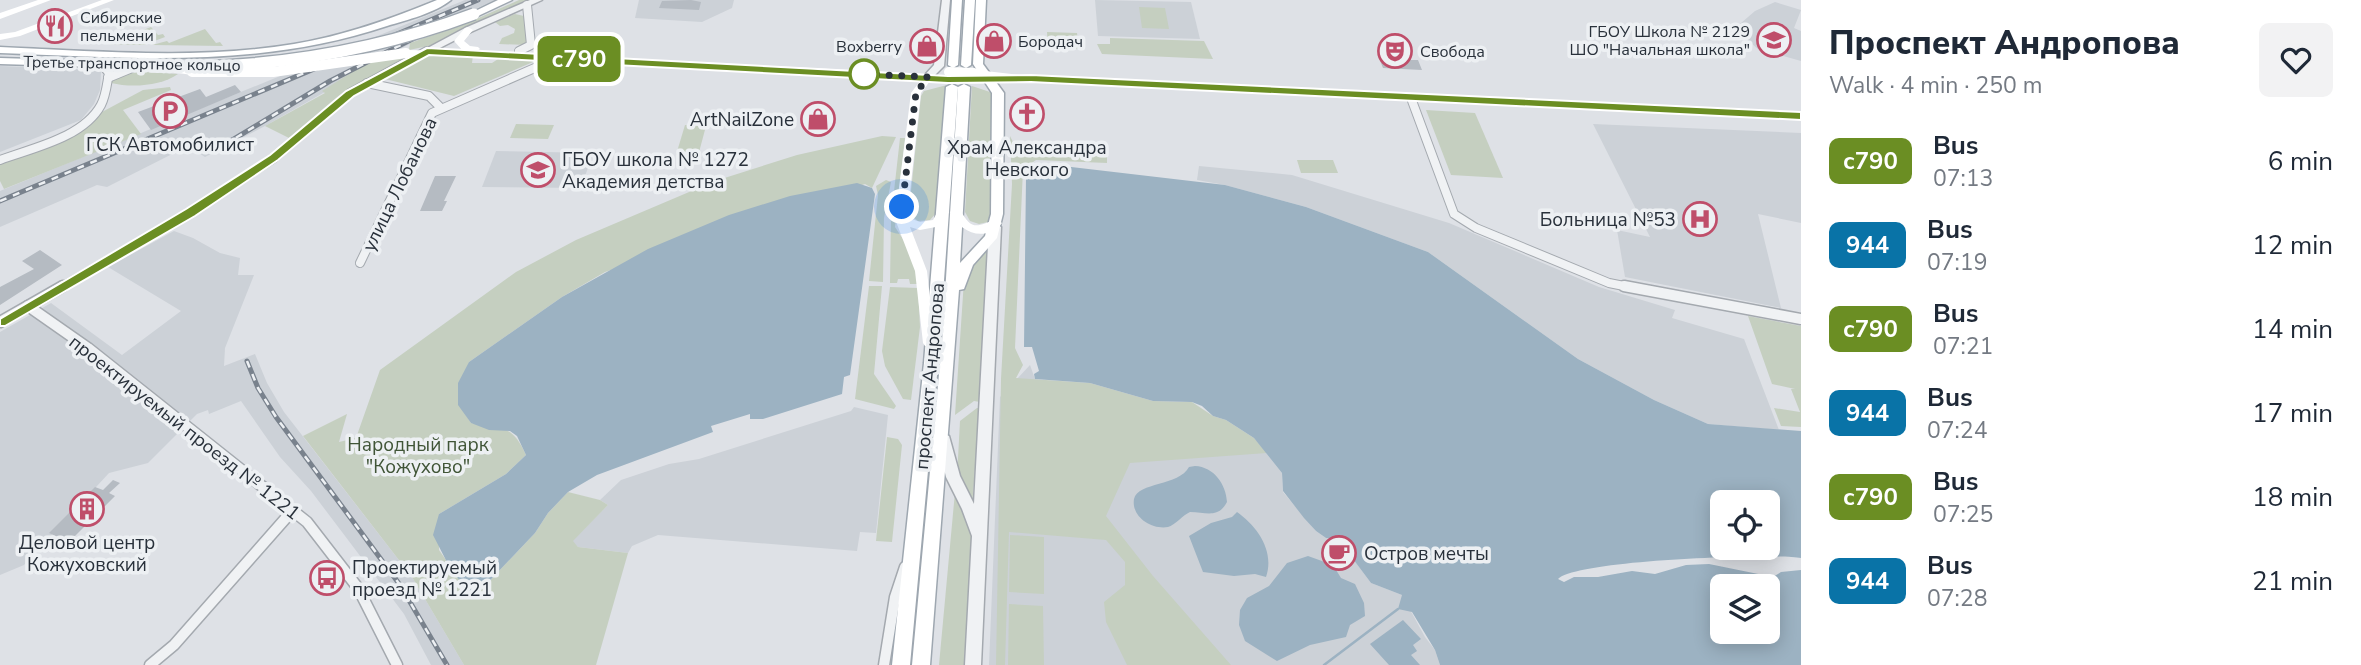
<!DOCTYPE html>
<html lang="en">
<head>
<meta charset="utf-8">
<style>
  body { margin:0; font-family:"Nunito Sans",sans-serif; background:#f2f2f3; color:#1f2937; height:100vh; display:flex; flex-direction:column; font-size:26px; white-space:nowrap }
  * { box-sizing:border-box; margin:0 }
  p { font-size:23px; color:#747a83 }
  .icon { flex:none; width:38px; height:38px; fill:none; stroke:currentColor; stroke-width:2; stroke-linecap:round; stroke-linejoin:round }
  .map { position:relative; flex:1; overflow:hidden }
  .drawer { display:flex; flex-direction:column; background:#fff; width:560px }
  .drawer>* { flex:none }
  .badge { padding:0 14px; border-radius:10px; font-size:24px; line-height:46px }
  .buttons { position:absolute; left:1710px; top:490px; display:grid; gap:14px }
  .buttons a { display:grid; place-items:center; width:70px; height:70px; border-radius:10px; background:#fff; box-shadow:0 4px 18px #0003; font-size:35px }
  .you { position:absolute; width:35px; height:35px; margin:-18px; border:5px solid #fff; border-radius:50%; background:#1a73e8; box-shadow:0 0 0 10px #1a73e833 }
  .map>.badge { position:absolute; translate:-50% -50%; box-shadow:0 0 0 4px #fff }
  .round { display:grid; place-items:center; flex:none; width:74px; height:74px; border-radius:10px; background:#f2f2f3 }
  .summary { display:flex; align-items:center; justify-content:space-between; height:119px; padding:0 28px }
  h1 { font-size:33px; font-weight:800; line-height:52px }
  ul { padding:0; list-style:none }
  li { display:flex; align-items:center; gap:21px; height:84px; padding:0 28px }
  li div { flex:1 }
  li b { display:block; font-size:26px }
  li em { font-style:normal }
  li .badge { min-width:77px; font-weight:700; text-align:center }
  main { display:flex; flex:1; min-height:0 }
  .map>svg:first-child { display:block }
  .built { fill:#ccd1d7 }
  .green { fill:#c5cfc0 }
  .water { fill:#9cb2c2; fill-rule:evenodd }
  .lines { fill:none; stroke-linecap:round; stroke-linejoin:round }
  .stream { stroke:#9cb2c2; stroke-width:2.5 }
  .building { fill:#b5bbc2 }
  .minor-far1-casing { stroke:#a4a9af; stroke-width:10 }
  .minor-casing { stroke:#a4a9af; stroke-width:13 }
  .tertiary-casing { stroke:#a4a9af; stroke-width:3 }
  .primary-casing { stroke:#9ea7b0; stroke-width:3 }
  .minor-far1 { stroke:#f0f2f4; stroke-width:8 }
  .minor { stroke:#f0f2f4; stroke-width:10 }
  .tertiary { fill:#f0f2f4; fill-rule:evenodd }
  .secondary { fill:#fff; fill-rule:evenodd }
  .primary { fill:#fff; fill-rule:evenodd }
  .rail-casing { stroke:#79828d; stroke-width:5 }
  .rail { stroke:#edf0f3; stroke-width:2.5; stroke-dasharray:7; stroke-linecap:butt }
  .primary-bridge-casing { stroke:#9ea7b0; stroke-width:14; stroke-linecap:butt }
  .secondary-bridge { stroke:#fff; stroke-width:10 }
  .primary-bridge { stroke:#fff; stroke-width:11 }
  .line { fill:#6b8e23; stroke:#fff; stroke-width:2 }
  .walk { stroke:#29313b; stroke-width:7; stroke-dasharray:0 12.6 }
  .stop-dot { fill:#fff; stroke:#6b8e23; stroke-width:3.5 }
  .labels { text-anchor:middle; stroke-width:7; stroke-linejoin:round; paint-order:stroke }
  .far-poi-label { font-size:16px; fill:#29313b; stroke:#edf0f3; text-anchor:start }
  .far-street-label { font-size:16px; fill:#29313b; stroke:#edf0f3 }
  .poi-label { font-size:19px; fill:#29313b; stroke:#edf0f3 }
  .street-label { font-size:19px; fill:#29313b; stroke:#edf0f3 }
  .park-label { font-size:19px; fill:#405537; stroke:#edf0f3 }
</style>
</head>
<body>
<main>
<div class="map">
<svg width="1801" height="665" viewBox="0 0 1801 665">
  <rect width="100%" height="100%" fill="#dee1e6"/>
  <g class="built">
    <path d="M465 0H495L457 17 265 126 205 157 188 146 107 187 97 185 0 227V191Z"/>
    <path d="M639 0H734L732 8 702 22 635 18Z"/>
    <path d="M1095 0 1191 2 1200 39 1098 36Z"/>
    <path d="M1775 2 1801 10 1794 28 1801 31V61L1758 49 1734 29 1755 11Z"/>
    <path d="M0 66 98 70 101 72 100 90 94 104 81 120 0 152Z"/>
    <path d="M1593 124 1801 133V223L1758 214 1781 308 1625 277 1617 230 1650 237Z"/>
    <path d="M496 151 593 153 581 188 482 187Z"/>
    <path d="M1199 166 1292 175 1449 223 1599 287 1675 310 1672 318 1744 339 1779 430 1708 424 1654 400 1578 359 1428 252 1306 207 1225 185 1197 180Z"/>
    <path d="M174 231 193 238 220 253 240 258 238 275H254L225 348 224 366 255 354 267 383 284 412 412 577 464 665H431L404 614 311 491 280 457 241 401 209 414 208 410 197 414 148 463 109 473 24 565 0 575V332L51 303 122 355 181 311 108 267Z"/>
    <path d="M1030 365 1035 379 1254 438 1282 473 1283 492 1316 531 1326 538 1338 539 1371 583 1402 595 1425 637 1435 650 1440 665H989L1000 397Z"/>
    <path d="M854 407 888 415 876 533 860 532 857 551 658 535 632 546 628 553 578 547 572 541 608 505 600 500 621 480 669 464 699 459 851 411Z"/>
  </g>
  <g class="green">
    <path d="M519 0H531L438 44 409 50 410 43 465 24Z"/>
    <path d="M1139 7 1165 8 1169 29 1142 28Z"/>
    <path d="M515 14 524 16 528 45 499 44 502 38 514 33 515 29 508 25 500 26 495 22Z"/>
    <path d="M151 27 158 35 163 34 165 37 144 45 106 44Z"/>
    <path d="M205 29 216 43 220 42 223 46 152 45 167 41 169 43Z"/>
    <path d="M1047 32 1077 33 1079 49 1048 48Z"/>
    <path d="M1110 38 1204 41 1213 59 1102 54 1097 44H1110Z"/>
    <path d="M427 54 473 55 472 63H492L501 57 529 58 533 62 454 96 385 79 387 74Z"/>
    <path d="M405 58 336 98 289 138 265 126 325 93 322 91 368 62Z"/>
    <path d="M128 71 178 74C161 86 132 88 111 83L109 81Z"/>
    <path d="M947 85 936 213 930 220 918 221 910 215 909 210 921 96 924 91Z"/>
    <path d="M972 86 993 93V215L988 222 979 224 970 221 965 212Z"/>
    <path d="M170 87 171 90 123 110 141 134 4 189 0 181V162L88 123 102 112 143 90Z"/>
    <path d="M1426 110 1475 113 1503 178 1451 175Z"/>
    <path d="M516 124 554 125 548 139 510 138Z"/>
    <path d="M685 125 706 126 698 156 676 155Z"/>
    <path d="M882 136 896 137 872 188 865 184 605 272 562 297 469 362 461 407 471 423C503 429 512 424 526 455L506 474 439 514V550L470 594 478 593 535 533 548 513 568 492 600 500 608 505 573 541 578 547 628 553 596 665H464L412 577 303 436 347 414 339 442 356 438 380 370 516 272 576 240 715 181 797 155Z"/>
    <path d="M1010 136 1013 142 1025 150 1107 157V163L1036 160 1023 169 1015 348 1023 365 1016 378 1090 383 1153 401 1192 402 1213 416 1226 420 1254 438 1267 453 1130 463 1106 516 1153 576 1231 665H1127L1106 622 1104 602 1125 585V562L1106 540 1009 532 1005 665H996L1001 379 1012 184Z"/>
    <path d="M900 138H905L895 227 914 256 920 284H910L909 279H898L897 283H890L891 218Z"/>
    <path d="M1297 160H1333L1338 173H1301Z"/>
    <path d="M886 180 891 182 884 218 883 282 869 281 878 195 876 186Z"/>
    <path d="M990 245 980 402 974 401 955 415 964 280 971 265Z"/>
    <path d="M869 286H882L874 374 896 406 894 409 855 399Z"/>
    <path d="M890 287 918 288 920 327 911 400 903 399 885 366 882 351Z"/>
    <path d="M1748 316 1801 326V427L1781 426 1774 408 1800 412 1791 389H1795L1772 384Z"/>
    <path d="M977 408H980L972 506 957 477 960 421Z"/>
    <path d="M887 437 898 439 902 445 892 542 876 541Z"/>
    <path d="M955 492 969 521 972 544 964 665H939Z"/>
    <path d="M1010 535 1044 537V594L1009 592Z"/>
    <path d="M1009 604 1043 606 1044 665H1008Z"/>
  </g>
  <g class="water">
    <path d="M1037 163 1225 185 1306 207 1428 252 1578 359 1654 400 1708 424 1801 431V558C1769 553 1575 560 1558 579L1564 582 1574 577H1598L1632 571 1655 574 1686 565 1709 564 1773 577 1781 572 1801 570V665H1440L1435 650 1412 612 1398 609 1402 595 1371 583 1338 539 1326 538 1316 531 1304 518 1283 491 1282 473 1254 438 1226 420 1213 416 1202 406 1192 402 1153 401 1090 383 1035 379 1034 374 1039 371 1032 347H1024L1026 177 1027 169ZM1722 502H1768V548H1722ZM1722 586H1768V632H1722Z"/>
    <path d="M857 183 872 188 875 194 850 375 844 377 842 394 763 419H750V414L711 426 713 432 597 475 568 492 548 513 535 533 478 593 470 594 450 568 433 535 439 514 506 474 526 455 517 436 510 431 489 430 471 423 458 405V383L469 362 562 297 648 249 729 215 790 196Z"/>
    <path d="M1195 466C1214 467 1226 484 1227 502 1218 519 1206 512 1190 512 1183 515 1175 525 1168 527 1152 530 1131 517 1134 499 1138 482 1179 486 1189 467Z"/>
    <path d="M1237 512C1257 526 1275 551 1266 577L1255 574 1234 576 1203 572 1189 536 1211 523 1232 517Z"/>
    <path d="M1308 556 1333 565 1341 578 1355 584 1364 603 1365 616 1350 625 1346 637 1310 645 1277 661 1245 641 1239 625 1240 610 1247 598 1269 586 1287 563Z"/>
    <path d="M1403 620 1421 639 1413 645 1417 651 1411 655 1420 665H1389L1370 644Z"/>
  </g>
  <g class="lines">
    <path class="stream" d="M1324 665 1398 609"/>
  </g>
  <g class="building">
    <path d="M691 0 701 2 699 10 659 8 662 1Z"/>
    <path d="M1379 43 1404 44 1411 60H1418L1422 70 1383 68 1379 58 1385 59Z"/>
    <path d="M235 85 241 92 151 130 138 112 200 89 206 97Z"/>
    <path d="M1015 106H1031V111L1041 114 1032 119V124L1015 123Z"/>
    <path d="M435 176H456L444 201H447L442 211H420Z"/>
    <path d="M40 250 62 265 0 305V287L34 269 22 261Z"/>
    <path d="M113 480 120 483 109 493 115 496 69 542 49 533 95 487 103 490Z"/>
  </g>
  <g class="lines">
    <g class="minor-far1-casing">
      <g id="minor-far1">
        <path d="M519 51 531 45 527 5"/>
        <path d="M108 78 137 66"/>
        <path d="M367 83 429 96 441 108"/>
        <path d="M1411 98 1454 214 1476 228 1609 283 1634 288"/>
        <path d="M0 160C32 148 83 138 101 105 106 96 107 83 109 73L104 67 95 65"/>
        <path d="M360 263 432 113 569 53"/>
        <path d="M60 288 190 213 274 158 350 93 427 51"/>
      </g>
    </g>
    <g class="minor-casing">
      <g id="minor">
        <path d="M1624 286 1801 319"/>
        <path d="M28 306 88 348 307 522 358 588 397 665"/>
        <path d="M0 322 63 286"/>
        <path d="M150 665 174 645 293 510"/>
        <path d="M884 665 895 597 905 567"/>
      </g>
    </g>
    <g class="tertiary-casing">
      <g id="tertiary">
        <path d="M530 0H542L471 32 430 53 427 54 422 51 465 28Z"/>
        <path d="M942 0H950L944 66 931 79 928 80 923 77 934 65Z"/>
        <path d="M995 223 1001 227 981 665H965L972 536 962 509 946 477 937 440 939 436 944 434 949 436 960 476 974 504 989 227Z"/>
      </g>
    </g>
    <g class="primary-casing">
      <g id="primary">
        <path d="M437 0H451C435 13 407 20 387 26 258 69 133 58 0 53V47C98 51 197 60 294 44 343 36 391 19 437 0Z"/>
        <path d="M498 0H512L478 16 474 17 469 14Z"/>
        <path d="M952 0H962L958 65 953 68 948 65Z"/>
        <path d="M965 0H975L971 65 966 68 961 65Z"/>
        <path d="M976 0H986L983 64 1004 93 1003 214 997 238 973 265 964 289 959 290 930 665H912L942 342 958 87 964 84 970 87 960 263 985 236 991 214 992 93 973 64Z"/>
        <path d="M0 58 198 64 203 67 198 70 0 64Z"/>
        <path d="M952 84 958 87 938 363 910 665H892L924 363 946 87Z"/>
      </g>
    </g>
    <use href="#minor-far1" class="minor-far1"/>
    <use href="#minor" class="minor"/>
    <use href="#tertiary" class="tertiary"/>
    <g class="secondary">
      <path d="M38 0H51L0 19V13Z"/>
      <path d="M102 0H114L20 36 0 40V34L15 32Z"/>
      <path d="M468 27 473 30 464 41 470 46 478 47 480 49 477 51 928 74 951 77 953 79 948 82 930 81 921 93 908 210 912 219 920 222 933 220 939 209 943 208 949 212 941 226 920 230 910 227 927 271 935 343 933 346H925L923 343 915 271 895 219 911 93 920 81 452 56H406L401 53 406 50 463 51 454 41 465 28Z"/>
      <path d="M146 63 192 69 197 72 192 75 143 68 141 66Z"/>
      <path d="M977 70 1029 76 1801 113V119L1029 82 974 75 972 73Z"/>
      <path d="M956 208 960 209C971 231 977 227 996 219L1002 223C985 243 960 233 950 212Z"/>
    </g>
    <use href="#primary" class="primary"/>
    <g class="rail-casing">
      <g id="rail">
        <path d="M224 145 330 81 428 31"/>
        <path d="M0 201 478 0"/>
        <path d="M247 361 258 388 276 417 400 585 447 665"/>
      </g>
    </g>
    <use href="#rail" class="rail"/>
    <g class="primary-bridge-casing">
      <path id="primary-bridge" d="M198 67C294 64 384 48 474 14"/>
    </g>
    <g class="secondary-bridge">
      <path d="M192 72H273L406 53"/>
      <path d="M949 72 974 73"/>
    </g>
    <use href="#primary-bridge" class="primary-bridge"/>
  </g>
  <path class="line" d="M427 48 948 76 1031 75 1801 112V120L1031 82 948 83 429 55 354 96 278 160 195 216 5 326H0V319L186 209 270 155 346 91Z"/>
  <g class="lines">
    <path class="walk" d="M864 74 928 77 916 93 902 207"/>
  </g>
  <defs>
    <g id="restaurant-ring" transform="scale(1.75)"><circle r="9.5" fill="#edf0f3" stroke="#bf4e6a" stroke-width="1.5"/><path d="M-5-6h1v4h1v-4h1v4h1v-4h1v5L-1.5 .5V6h-2V.5L-5-1ZM5-6V6H3V1.5H1.5Q1.5-4 5-6Z" fill="#bf4e6a"/></g>
    <g id="school-ring" transform="scale(1.75)"><circle r="9.5" fill="#edf0f3" stroke="#bf4e6a" stroke-width="1.5"/><path d="M0-5L7-2L0 1L-7-2ZM-4 1L0 2.5L4 1V4Q0 6-4 4Z" fill="#bf4e6a"/></g>
    <g id="shop-ring" transform="scale(1.75)"><circle r="9.5" fill="#edf0f3" stroke="#bf4e6a" stroke-width="1.5"/><path d="M-5-2.5h2.3a2.7 3.5 0 0 1 5.4 0H5L5.5 6h-11ZM-1.5-2.5h3a1.5 2.3 0 0 0-3 0Z" fill="#bf4e6a"/></g>
    <g id="theatre-ring" transform="scale(1.75)"><circle r="9.5" fill="#edf0f3" stroke="#bf4e6a" stroke-width="1.5"/><path d="M-5-5.5Q0-4 5-5.5V0Q5 5 0 6Q-5 5-5 0ZM-3.3-2.5H-1v1.5H-3.3ZM1-2.5H3.3v1.5H1ZM-2.8 1Q0 5.5 2.8 1Z" fill="#bf4e6a"/></g>
    <g id="parking-ring" transform="scale(1.75)"><circle r="9.5" fill="#edf0f3" stroke="#bf4e6a" stroke-width="1.5"/><path d="M-3.5-5.5H1a3.5 3.5 0 0 1 0 7H-1V5.5H-3.5ZM-1-3.4V-.6H.8a1.4 1.4 0 0 0 0-2.8Z" fill="#bf4e6a"/></g>
    <g id="church-ring" transform="scale(1.75)"><circle r="9.5" fill="#edf0f3" stroke="#bf4e6a" stroke-width="1.5"/><path d="M-1.2-6h2.4v3.5h3.3v2.4h-3.3V6h-2.4V-.1h-3.3v-2.4h3.3Z" fill="#bf4e6a"/></g>
    <g id="hospital-ring" transform="scale(1.75)"><circle r="9.5" fill="#edf0f3" stroke="#bf4e6a" stroke-width="1.5"/><path d="M-5-5h3v3.5h4V-5h3V5h-3V1.5h-4V5h-3Z" fill="#bf4e6a"/></g>
    <g id="building-ring" transform="scale(1.75)"><circle r="9.5" fill="#edf0f3" stroke="#bf4e6a" stroke-width="1.5"/><path d="M-4-6H4V6H1V3H-1V6H-4ZM-2.5-4.3h1.7v1.8h-1.7ZM.8-4.3h1.7v1.8H.8ZM-2.5-1h1.7V.8h-1.7ZM.8-1h1.7V.8H.8Z" fill="#bf4e6a"/></g>
    <g id="cafe-ring" transform="scale(1.75)"><circle r="9.5" fill="#edf0f3" stroke="#bf4e6a" stroke-width="1.5"/><path d="M-5.5-4.5H6V0H3Q3 3.5 0 3.5H-2.5Q-5.5 3.5-5.5 0ZM3-3.2v2h1.7v-2ZM-6 4.5H4V6H-6Z" fill="#bf4e6a"/></g>
    <g id="bus-ring" transform="scale(1.75)"><circle r="9.5" fill="#edf0f3" stroke="#bf4e6a" stroke-width="1.5"/><path d="M-5-6H5V4H4V6H2V4H-2V6H-4V4H-5ZM-3.5-4V0h7V-4ZM-3.5 1.2v1.5H-2V1.2ZM2 1.2v1.5H3.5V1.2Z" fill="#bf4e6a"/></g>
  </defs>
  <g fill-rule="evenodd">
    <use href="#restaurant-ring" x="55" y="26"/>
    <use href="#school-ring" x="1774" y="40"/>
    <use href="#shop-ring" x="994" y="41"/>
    <use href="#shop-ring" x="927" y="46"/>
    <use href="#theatre-ring" x="1395" y="51"/>
    <use href="#parking-ring" x="170" y="111"/>
    <use href="#church-ring" x="1027" y="114"/>
    <use href="#shop-ring" x="818" y="119"/>
    <use href="#school-ring" x="538" y="170"/>
    <use href="#hospital-ring" x="1700" y="219"/>
    <use href="#building-ring" x="87" y="509"/>
    <use href="#cafe-ring" x="1339" y="553"/>
    <use href="#bus-ring" x="327" y="578"/>
  </g>
  <circle class="stop-dot" cx="864" cy="74" r="14"/>
  <g class="labels">
    <g class="far-poi-label">
      <text x="80" y="23">Сибирские<tspan x="80" dy="18">пельмени</tspan></text>
      <text x="1750" y="37" text-anchor="end">ГБОУ Школа № 2129<tspan x="1750" dy="18">ШО "Начальная школа"</tspan></text>
      <text x="1018" y="47">Бородач</text>
      <text x="902" y="52" text-anchor="end">Boxberry</text>
      <text x="1420" y="57">Свобода</text>
    </g>
    <g class="far-street-label">
      <text transform="translate(132 63) rotate(1)" y="6">Третье транспортное кольцо</text>
    </g>
    <g class="poi-label">
      <text x="794" y="126" text-anchor="end">ArtNailZone</text>
      <text x="170" y="151">ГСК Автомобилист</text>
      <text x="1027" y="154">Храм Александра<tspan x="1027" dy="22">Невского</tspan></text>
      <text x="562" y="166" text-anchor="start">ГБОУ школа № 1272<tspan x="562" dy="22">Академия детства</tspan></text>
      <text x="1676" y="226" text-anchor="end">Больница №53</text>
      <text x="87" y="549">Деловой центр<tspan x="87" dy="22">Кожуховский</tspan></text>
      <text x="1364" y="560" text-anchor="start">Остров мечты</text>
      <text x="352" y="574" text-anchor="start">Проектируемый<tspan x="352" dy="22">проезд № 1221</tspan></text>
    </g>
    <g class="street-label">
      <text transform="translate(399 184) rotate(-64)" y="7">улица Лобанова</text>
      <text transform="translate(929 376) rotate(-85)" y="7">проспект Андропова</text>
      <text transform="translate(185 427) rotate(38)" y="7">проектируемый проезд № 1221</text>
    </g>
    <g class="park-label">
      <text x="418" y="451">Народный парк<tspan x="418" dy="22">"Кожухово"</tspan></text>
    </g>
  </g>
</svg>
<div class="buttons">
<a><svg class="icon" aria-label="locate" viewBox="0 0 24 24"><circle cx="12" cy="12" r="6"/><path d="M12 2v4M12 18v4M2 12h4M18 12h4"/></svg></a>
<a><svg class="icon" aria-label="layers" viewBox="0 0 24 24"><path d="M12 4l9 5-9 5-9-5zM3 14l9 5 9-5"/></svg></a>
</div>
<div class="you" style="left:902px;top:207px"></div>
<b class="badge" style="left:579px;top:59px;background:#6b8e23;color:#fff">с790</b>
</div>
<section class="drawer">
<div class="summary"><div><h1>Проспект Андропова</h1><p>Walk · 4 min · 250 m</p></div><a class="round"><svg class="icon" aria-label="heart" viewBox="0 0 24 24"><path d="M12 20l-8-8c-3-5 5-10 8-4 3-6 11-1 8 4z"/></svg></a></div>
<ul>
<li><span class="badge" style="background:#6b8e23;color:#fff">с790</span><div><b>Bus</b><p>07:13</p></div><em>6 min</em></li>
<li><span class="badge" style="background:#0973a7;color:#fff">944</span><div><b>Bus</b><p>07:19</p></div><em>12 min</em></li>
<li><span class="badge" style="background:#6b8e23;color:#fff">с790</span><div><b>Bus</b><p>07:21</p></div><em>14 min</em></li>
<li><span class="badge" style="background:#0973a7;color:#fff">944</span><div><b>Bus</b><p>07:24</p></div><em>17 min</em></li>
<li><span class="badge" style="background:#6b8e23;color:#fff">с790</span><div><b>Bus</b><p>07:25</p></div><em>18 min</em></li>
<li><span class="badge" style="background:#0973a7;color:#fff">944</span><div><b>Bus</b><p>07:28</p></div><em>21 min</em></li>
</ul>
</section>
</main>
</body>
</html>
